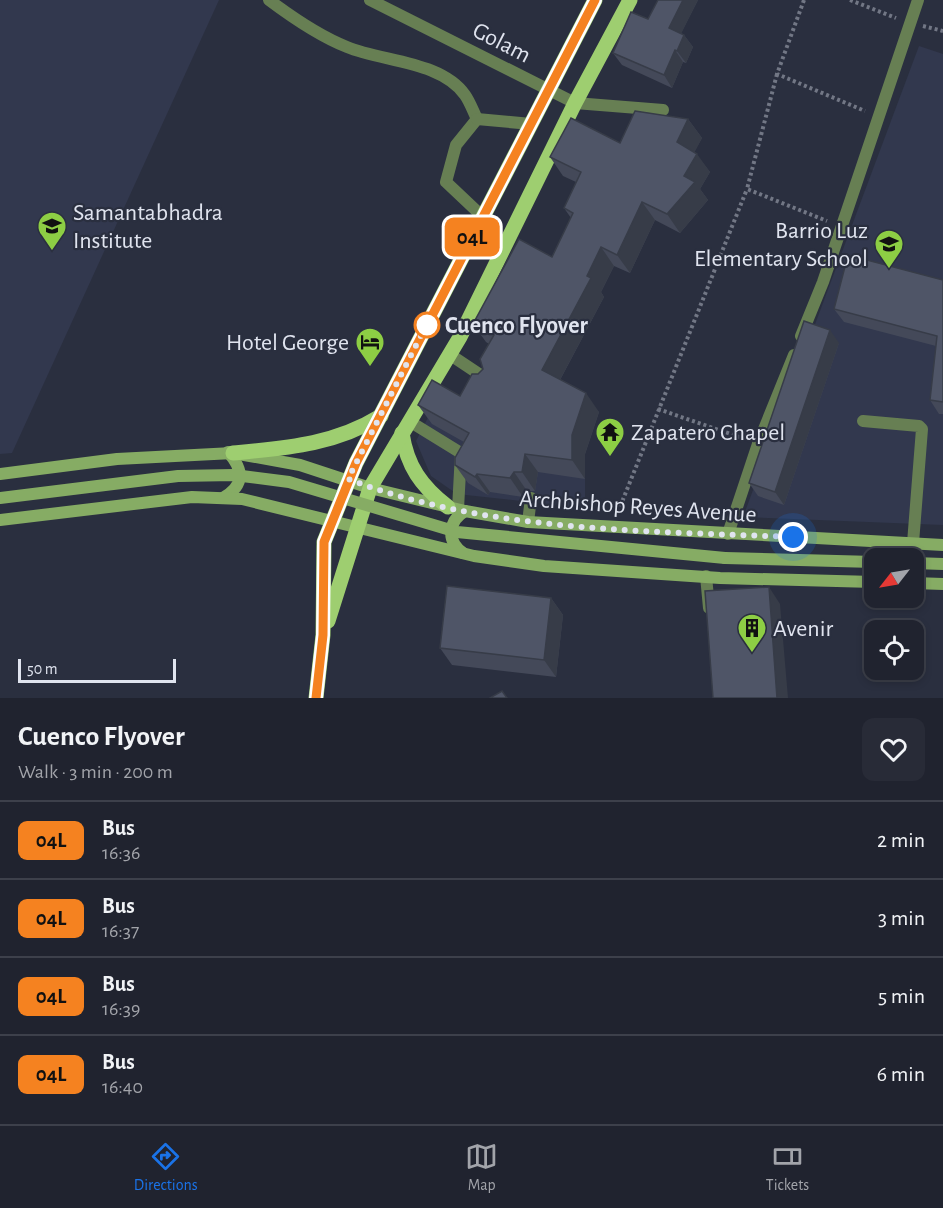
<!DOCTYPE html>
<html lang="en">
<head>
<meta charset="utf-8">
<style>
  body { margin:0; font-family:"Alegreya Sans",sans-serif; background:#282b37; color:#f1f3f6; height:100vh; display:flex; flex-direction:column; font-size:22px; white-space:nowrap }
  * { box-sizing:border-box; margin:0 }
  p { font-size:20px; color:#a2a4aa }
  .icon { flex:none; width:33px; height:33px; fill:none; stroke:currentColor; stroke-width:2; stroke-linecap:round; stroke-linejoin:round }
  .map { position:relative; height:698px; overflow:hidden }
  .sheet { display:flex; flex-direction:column; background:#20232f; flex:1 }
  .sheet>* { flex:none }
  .badge { padding:0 12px; border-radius:9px; font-size:21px; line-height:39px }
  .needle { width:39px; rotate:239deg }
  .fabs { position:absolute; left:864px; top:548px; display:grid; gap:12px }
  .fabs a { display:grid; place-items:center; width:60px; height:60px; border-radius:12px; background:#20232f; box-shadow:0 3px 9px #0003,0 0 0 2px #3d404b; font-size:30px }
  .scale { position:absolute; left:18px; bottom:15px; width:158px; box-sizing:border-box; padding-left:6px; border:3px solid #e0e4ef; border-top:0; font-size:16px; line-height:21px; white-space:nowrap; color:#e0e4ef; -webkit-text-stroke:4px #2a2f3f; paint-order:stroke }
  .you { position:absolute; width:30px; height:30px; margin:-15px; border:4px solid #fff; border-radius:50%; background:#1a73e8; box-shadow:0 0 0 9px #1a73e833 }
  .map>.badge { position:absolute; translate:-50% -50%; box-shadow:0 0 0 3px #fff }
  .round { display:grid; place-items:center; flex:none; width:63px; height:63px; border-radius:12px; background:#282b37 }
  .summary { display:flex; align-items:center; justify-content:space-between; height:102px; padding:0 18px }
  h1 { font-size:28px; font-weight:700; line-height:45px }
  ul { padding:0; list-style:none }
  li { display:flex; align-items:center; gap:18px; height:78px; padding:0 18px; border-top:2px solid #3d404b }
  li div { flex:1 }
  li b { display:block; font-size:22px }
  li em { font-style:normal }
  li .badge { min-width:66px; font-weight:700; text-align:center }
  .menu { display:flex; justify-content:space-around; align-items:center; height:84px; border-top:2px solid #3d404b; background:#20232f; font-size:16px; color:#a2a4aa }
  .menu a { display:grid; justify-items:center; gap:3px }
  .menu .active { color:#1a73e8 }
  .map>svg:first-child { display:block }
  .built { fill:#32384e }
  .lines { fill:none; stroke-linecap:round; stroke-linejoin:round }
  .path { stroke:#727785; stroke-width:4; stroke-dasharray:3 3; stroke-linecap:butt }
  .lane { stroke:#677f53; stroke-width:12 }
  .secondary { stroke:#86ac64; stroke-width:12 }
  .primary { stroke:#9ece70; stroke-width:15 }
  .secondary-bridge { stroke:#86ac64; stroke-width:12 }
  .wall { fill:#444959 }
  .shaded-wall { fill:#373c48 }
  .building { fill:#4f5567; stroke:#373c48; stroke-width:1.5 }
  .line-casing { stroke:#fff; stroke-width:14 }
  .line { stroke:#f58220; stroke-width:9 }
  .walk { stroke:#e0e4ef; stroke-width:6; stroke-dasharray:0 10.8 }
  .stop-dot { fill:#fff; stroke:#f58220; stroke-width:3 }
  .labels { text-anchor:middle; stroke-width:4.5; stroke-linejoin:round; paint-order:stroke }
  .street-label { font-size:24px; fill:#e0e4ef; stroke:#2a2f3f }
  .poi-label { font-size:24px; fill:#e0e4ef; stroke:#2a2f3f; text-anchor:start }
  .stop-label { font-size:24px; font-weight:bold; fill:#e0e4ef; stroke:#2a2f3f; text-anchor:start }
</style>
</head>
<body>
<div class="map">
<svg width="943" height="698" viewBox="0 0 943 698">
  <rect width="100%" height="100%" fill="#2a2f3f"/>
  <g class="built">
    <path d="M0 0H219L12 453 0 454Z"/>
    <path d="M919 46 943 54V525L743 517Z"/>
    <path d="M439 396 585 454V508L457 494 431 476 416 441Z"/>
  </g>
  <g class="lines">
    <g class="path">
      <path d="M804 0 777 74 865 111"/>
      <path d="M850 0 896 18"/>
      <path d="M923 26 943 31"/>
      <path d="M777 74 747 189 827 221"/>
      <path d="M658 409 745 439"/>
      <path d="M618 512 747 189"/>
    </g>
    <g class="lane">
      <path d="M269 0C293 18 319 36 347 47 383 62 441 61 465 95 470 102 473 111 477 119"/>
      <path d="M370 0 575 103 663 110"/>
      <path d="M477 119 456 145 446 182 482 216"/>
      <path d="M477 119 531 124"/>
      <path d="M801 336 823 282 918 0"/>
      <path d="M449 354 479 374 488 385"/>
      <path d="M409 421 461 453 458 509"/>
      <path d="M863 421 919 426 922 429 913 543"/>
      <path d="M528 522 531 498"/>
      <path d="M728 534 758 444 794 355"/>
      <path d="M706 576 709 608"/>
    </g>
    <g class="secondary">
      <path d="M0 474 117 459 233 453 300 465 370 488 465 511 528 522 943 545"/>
      <path d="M223 498C245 485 244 470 228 452"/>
      <path d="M0 520 192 497 242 499 474 556 544 566 720 578 874 582"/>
      <path d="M463 553C446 541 448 521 465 511"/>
      <path d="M725 558 874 562"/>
      <path d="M914 563 943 564"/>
      <path d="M914 583 943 584"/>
    </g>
    <g class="primary">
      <path d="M402 433C407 466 421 486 448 507"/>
      <path d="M233 453C286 448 334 445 381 416"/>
      <path d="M328 621 370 488 460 337 575 103 630 0"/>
      <path d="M316 698 323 635 324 542 356 463 595 0"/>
    </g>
    <path class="secondary-bridge" d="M0 498 178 476 234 475 289 482 457 532 725 558"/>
  </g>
  <g class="wall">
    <path d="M698 0 681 33 684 35 693 47 686 63 683 62 672 88 622 65 613 53 648 19Z"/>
    <path d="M688 119 702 138 694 152 710 172 700 189 708 200 680 233 655 220 630 273 614 266 601 292 604 297 560 380 599 412 585 454V479L538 472 535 491H527L523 497 490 492 488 495 468 483 455 465 464 442 432 424 418 405 460 396 478 374 483 369 489 344 486 342 473 324 552 257 571 218 564 208 576 182 563 176 550 157 620 143Z"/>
    <path d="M943 280V414H939L930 400 936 346 844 322 834 309Z"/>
    <path d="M839 343 784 505 758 496 749 483Z"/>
    <path d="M551 598 563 615 556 677 452 665 440 648Z"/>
  </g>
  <g class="shaded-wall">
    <path d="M683 0H698L678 40 669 28Z"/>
    <path d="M684 35 693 47 686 63 677 51Z"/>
    <path d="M675 50 683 62 672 88 664 75Z"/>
    <path d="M688 119 702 138 690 161 677 142Z"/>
    <path d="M697 154 710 172 700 189 708 200 680 233 667 214 684 176Z"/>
    <path d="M642 202 655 220 630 273 617 255Z"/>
    <path d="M601 247 614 266 601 292 604 297 555 389 542 370Z"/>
    <path d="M830 330 839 343 784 505 775 492Z"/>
    <path d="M586 393 599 412 585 454V479L572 460V435Z"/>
    <path d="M525 454 538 472 535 491 522 472Z"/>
    <path d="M514 472 527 491 523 497 510 478Z"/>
    <path d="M477 474 490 492 488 495 475 477Z"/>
    <path d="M769 587 780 604 788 698H777Z"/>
    <path d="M551 598 563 615 556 677 544 660Z"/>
  </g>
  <g class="building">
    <path d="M658 0H683L669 28 684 35 677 51 675 50 664 75 613 53 631 12 648 19Z"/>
    <path d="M635 111 688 119 677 142 697 154 684 176 695 182 667 214 642 202 617 255 601 247 587 276 591 278 542 370 586 393 572 435V460L525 454 522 472H514L510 478 477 474 475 477 455 465V458L469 433 418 405 432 380 460 396 472 374H478L483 369 480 359 494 335 473 324 519 239 552 257 573 213 564 208 581 172 550 157 571 118 620 143Z"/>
    <path d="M848 255 943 280V402L930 400 937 336 834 309Z"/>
    <path d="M804 321 830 330 775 492 749 483Z"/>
    <path d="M447 586 551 598 544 660 440 648Z"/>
    <path d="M769 587 777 698H713L705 591Z"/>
    <path d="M502 691 507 698H490Z"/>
  </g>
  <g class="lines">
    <g class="line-casing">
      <path id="line" d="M316 698 323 635 324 542 356 463 595 0"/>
    </g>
    <use href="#line" class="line"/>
    <path class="walk" d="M427 325 431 316 348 479C485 532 648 531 793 537"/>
  </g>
  <defs>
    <g id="school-pin" transform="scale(1.5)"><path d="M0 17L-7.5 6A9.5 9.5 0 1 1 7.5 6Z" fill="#8dce44" stroke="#2a2f3f"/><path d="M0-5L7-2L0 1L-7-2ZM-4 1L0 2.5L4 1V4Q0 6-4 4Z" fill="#111"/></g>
    <g id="hotel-pin" transform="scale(1.5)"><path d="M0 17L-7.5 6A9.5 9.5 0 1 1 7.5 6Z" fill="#8dce44" stroke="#2a2f3f"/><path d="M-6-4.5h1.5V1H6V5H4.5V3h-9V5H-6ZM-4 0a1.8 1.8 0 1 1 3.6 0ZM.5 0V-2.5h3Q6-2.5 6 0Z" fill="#111"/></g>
    <g id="temple-pin" transform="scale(1.5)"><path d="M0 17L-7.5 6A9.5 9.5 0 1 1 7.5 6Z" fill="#8dce44" stroke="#2a2f3f"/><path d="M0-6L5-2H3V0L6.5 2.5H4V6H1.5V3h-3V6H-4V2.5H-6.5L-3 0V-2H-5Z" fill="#111"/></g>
    <g id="building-pin" transform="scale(1.5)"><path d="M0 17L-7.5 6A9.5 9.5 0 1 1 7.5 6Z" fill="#8dce44" stroke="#2a2f3f"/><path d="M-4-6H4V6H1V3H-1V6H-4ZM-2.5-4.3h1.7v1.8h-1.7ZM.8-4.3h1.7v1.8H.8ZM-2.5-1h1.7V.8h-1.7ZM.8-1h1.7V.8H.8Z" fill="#111"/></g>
  </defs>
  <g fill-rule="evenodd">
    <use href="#school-pin" x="52" y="226"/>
    <use href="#school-pin" x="889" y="244"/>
    <use href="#hotel-pin" x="370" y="342"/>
    <use href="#temple-pin" x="610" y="432"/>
    <use href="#building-pin" x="752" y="628"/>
  </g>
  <circle class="stop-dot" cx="427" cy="325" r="12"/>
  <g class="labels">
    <g class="street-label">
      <text transform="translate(502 42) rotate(27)" y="8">Golam</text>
      <text transform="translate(638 506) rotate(4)" y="8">Archbishop Reyes Avenue</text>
    </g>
    <g class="poi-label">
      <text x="73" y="220">Samantabhadra<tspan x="73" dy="28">Institute</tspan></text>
      <text x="868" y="238" text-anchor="end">Barrio Luz<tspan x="868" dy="28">Elementary School</tspan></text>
      <text x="349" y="350" text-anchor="end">Hotel George</text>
      <text x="631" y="440">Zapatero Chapel</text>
      <text x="773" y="636">Avenir</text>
    </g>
    <g class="stop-label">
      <text x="445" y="333">Cuenco Flyover</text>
    </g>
  </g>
</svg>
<div class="fabs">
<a><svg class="needle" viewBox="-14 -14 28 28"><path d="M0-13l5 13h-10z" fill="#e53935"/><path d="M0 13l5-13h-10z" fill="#a2a4aa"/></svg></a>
<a><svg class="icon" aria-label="locate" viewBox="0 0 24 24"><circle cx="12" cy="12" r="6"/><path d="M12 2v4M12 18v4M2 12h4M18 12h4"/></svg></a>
</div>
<div class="scale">50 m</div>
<div class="you" style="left:793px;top:537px"></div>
<b class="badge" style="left:472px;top:237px;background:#f58220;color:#111">04L</b>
</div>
<section class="sheet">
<div class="summary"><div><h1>Cuenco Flyover</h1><p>Walk · 3 min · 200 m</p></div><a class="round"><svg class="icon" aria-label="heart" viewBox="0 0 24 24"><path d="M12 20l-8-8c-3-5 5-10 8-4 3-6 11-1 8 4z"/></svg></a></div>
<ul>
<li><span class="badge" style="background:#f58220;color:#111">04L</span><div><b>Bus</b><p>16:36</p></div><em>2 min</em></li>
<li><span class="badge" style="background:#f58220;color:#111">04L</span><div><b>Bus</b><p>16:37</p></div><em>3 min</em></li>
<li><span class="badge" style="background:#f58220;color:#111">04L</span><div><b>Bus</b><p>16:39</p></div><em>5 min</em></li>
<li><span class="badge" style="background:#f58220;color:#111">04L</span><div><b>Bus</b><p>16:40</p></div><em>6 min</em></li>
</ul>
</section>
<nav class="menu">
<a class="active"><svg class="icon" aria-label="directions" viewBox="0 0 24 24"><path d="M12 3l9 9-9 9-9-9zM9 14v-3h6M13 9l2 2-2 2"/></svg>Directions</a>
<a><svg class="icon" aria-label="map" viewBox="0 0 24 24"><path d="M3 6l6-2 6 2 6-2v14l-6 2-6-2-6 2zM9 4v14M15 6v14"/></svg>Map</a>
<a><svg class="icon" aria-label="tickets" viewBox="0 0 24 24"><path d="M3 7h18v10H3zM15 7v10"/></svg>Tickets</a>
</nav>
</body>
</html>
